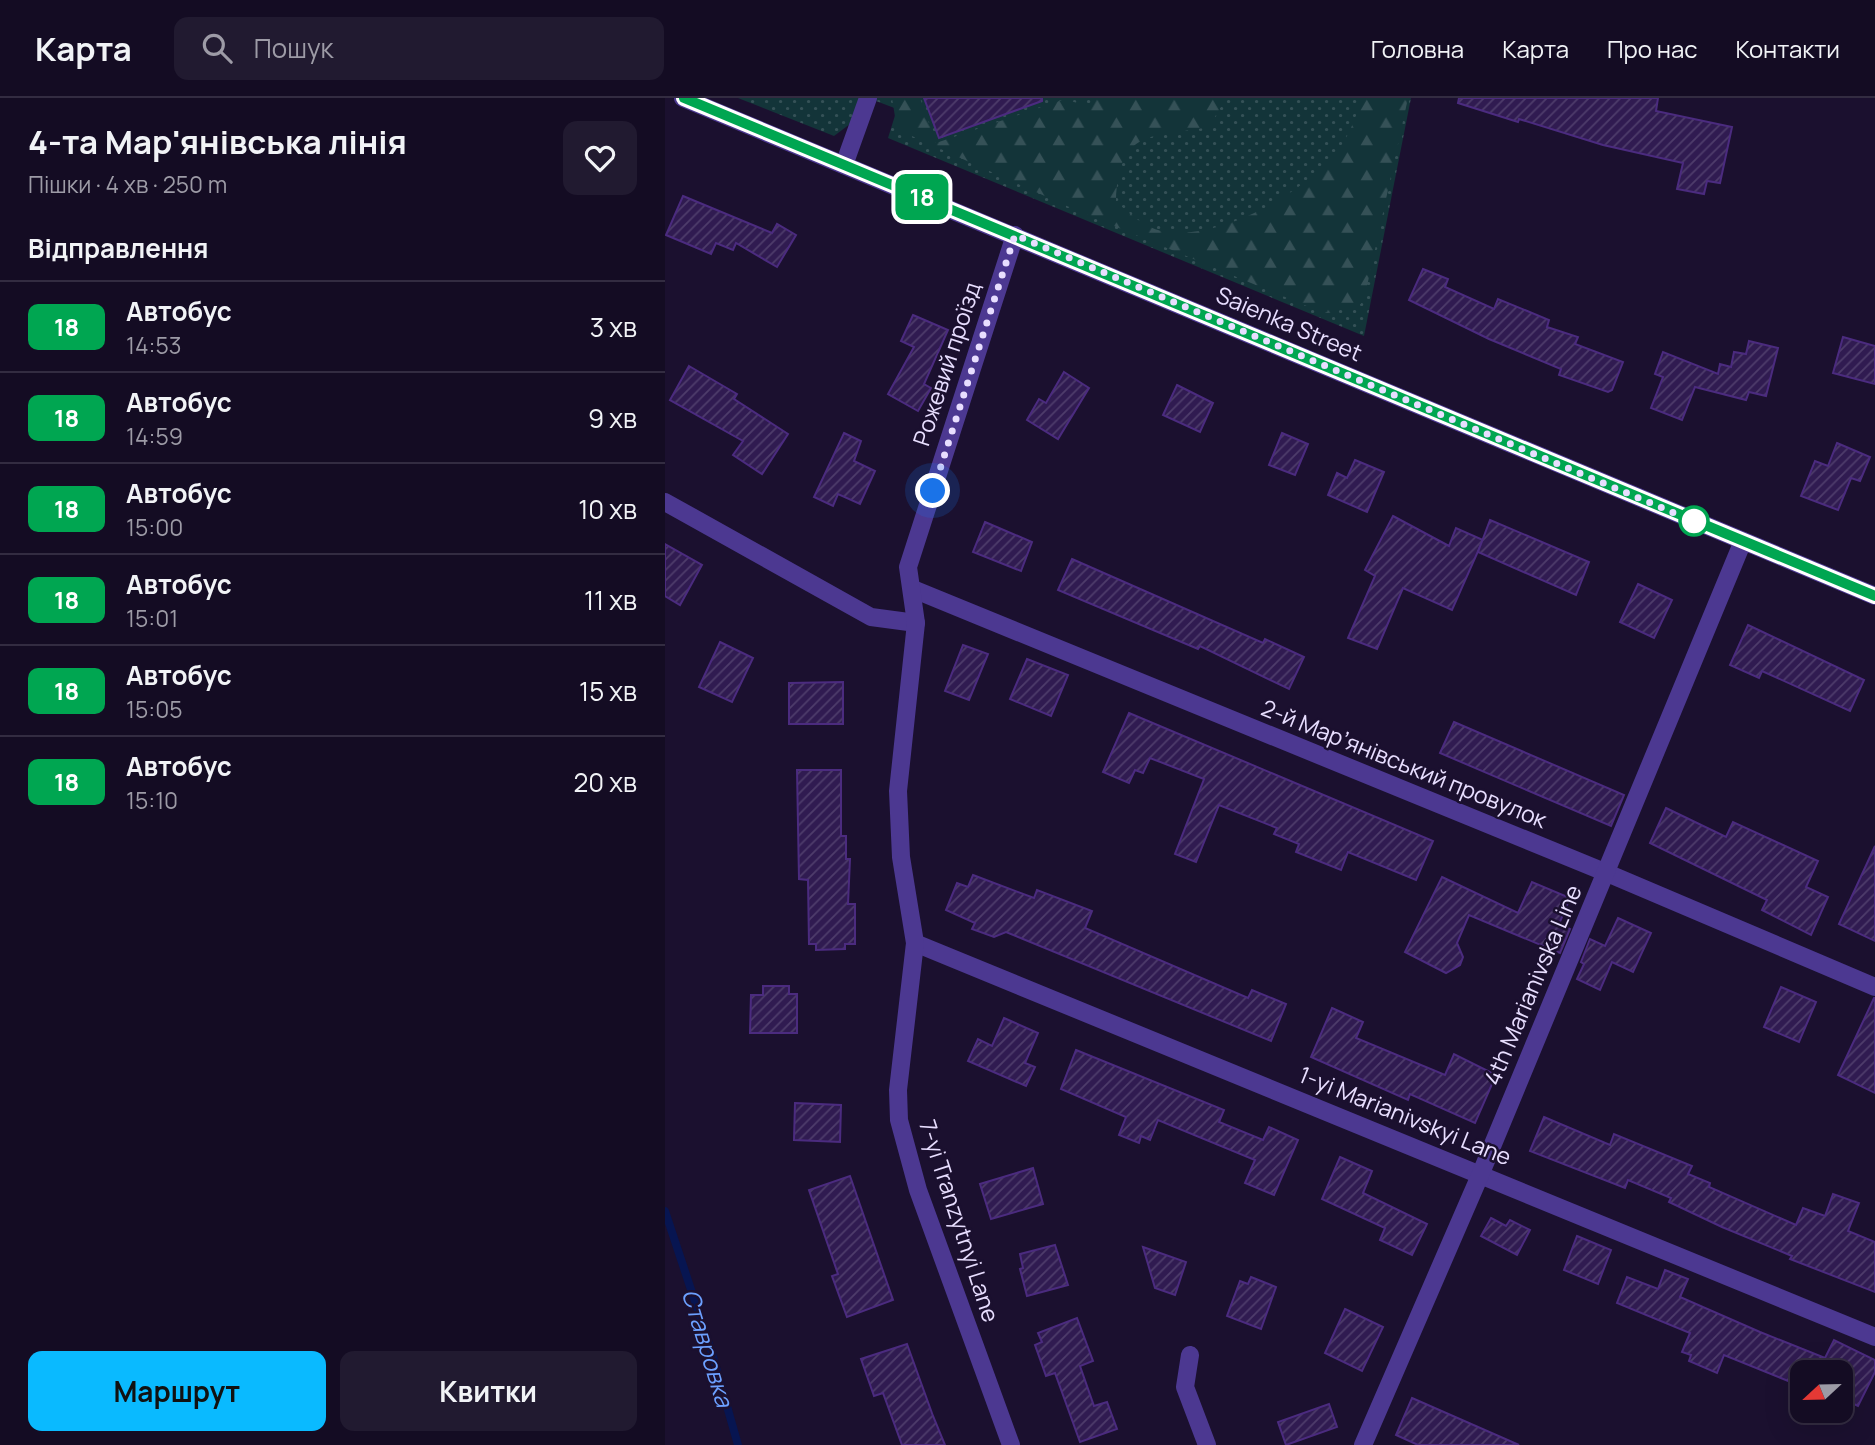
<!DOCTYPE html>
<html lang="uk">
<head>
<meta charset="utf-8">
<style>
  body { margin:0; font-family:Manrope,sans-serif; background:#211a30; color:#f1f3f6; height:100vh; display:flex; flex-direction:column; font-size:26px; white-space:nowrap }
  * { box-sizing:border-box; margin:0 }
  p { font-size:23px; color:#9d9ba6 }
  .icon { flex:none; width:38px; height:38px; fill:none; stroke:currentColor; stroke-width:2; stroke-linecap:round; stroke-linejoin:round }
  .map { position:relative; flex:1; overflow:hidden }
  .panel { display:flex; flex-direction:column; background:#140c23; width:665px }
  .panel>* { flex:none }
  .badge { padding:0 14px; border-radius:10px; font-size:24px; line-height:46px }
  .needle { width:46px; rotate:248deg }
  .tools { position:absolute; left:1125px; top:1262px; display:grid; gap:14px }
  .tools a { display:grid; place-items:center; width:63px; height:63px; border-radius:14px; background:#140c23; box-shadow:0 7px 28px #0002,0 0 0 2px #332c41; font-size:35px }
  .you { position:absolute; width:35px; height:35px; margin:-18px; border:5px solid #fff; border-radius:50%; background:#1a73e8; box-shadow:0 0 0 10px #1a73e833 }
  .map>.badge { position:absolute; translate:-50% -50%; box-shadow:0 0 0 4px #fff }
  h2 { padding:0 28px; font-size:26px; line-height:63px }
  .round { display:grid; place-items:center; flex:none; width:74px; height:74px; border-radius:14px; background:#211a30 }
  .headline { display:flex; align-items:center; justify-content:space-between; height:119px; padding:0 28px }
  h1 { font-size:33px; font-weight:700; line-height:52px }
  .cta { display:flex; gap:14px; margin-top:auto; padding:14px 28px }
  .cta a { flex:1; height:80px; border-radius:14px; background:#0abaff; color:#111; font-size:28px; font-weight:700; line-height:80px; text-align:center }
  .cta a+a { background:#211a30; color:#f1f3f6 }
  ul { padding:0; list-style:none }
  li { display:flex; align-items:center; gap:21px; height:91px; padding:0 28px; border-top:2px solid #332c41 }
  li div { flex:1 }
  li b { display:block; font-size:26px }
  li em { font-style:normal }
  li .badge { min-width:77px; font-weight:700; text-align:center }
  header { display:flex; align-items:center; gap:42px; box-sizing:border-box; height:98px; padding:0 35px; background:#140c23; border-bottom:2px solid #332c41 }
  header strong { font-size:33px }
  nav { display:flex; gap:38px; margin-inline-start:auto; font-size:24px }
  .search { width:490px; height:63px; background:#211a30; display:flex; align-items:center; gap:18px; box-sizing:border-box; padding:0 24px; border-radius:14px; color:#9d9ba6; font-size:26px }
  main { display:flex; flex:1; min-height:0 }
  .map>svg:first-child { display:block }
  .grass { fill:url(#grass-dots) }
  .forest { fill:url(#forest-firs) }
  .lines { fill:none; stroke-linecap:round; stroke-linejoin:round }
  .stream { stroke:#071551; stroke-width:8 }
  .building { fill:url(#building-hatch); stroke:#4b2b7f; stroke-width:2 }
  .minor { stroke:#4c3891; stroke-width:18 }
  .line-casing { stroke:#fff; stroke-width:16 }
  .line { stroke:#00a651; stroke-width:10 }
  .walk { stroke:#e8deff; stroke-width:7; stroke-dasharray:0 12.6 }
  .stop-dot { fill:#fff; stroke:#00a651; stroke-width:3.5 }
  .labels { text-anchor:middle; stroke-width:5; stroke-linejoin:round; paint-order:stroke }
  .street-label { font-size:23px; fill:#e8deff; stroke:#1b102f }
  .water-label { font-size:24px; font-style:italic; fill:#6ca0ff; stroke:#1b102f }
</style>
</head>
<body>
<header>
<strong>Карта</strong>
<div class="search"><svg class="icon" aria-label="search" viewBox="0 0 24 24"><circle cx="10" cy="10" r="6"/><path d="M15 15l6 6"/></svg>Пошук</div>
<nav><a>Головна</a><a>Карта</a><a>Про нас</a><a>Контакти</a></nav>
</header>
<main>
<section class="panel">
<div class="headline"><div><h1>4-та Мар'янівська лінія</h1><p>Пішки · 4 хв · 250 m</p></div><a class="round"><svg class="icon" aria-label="heart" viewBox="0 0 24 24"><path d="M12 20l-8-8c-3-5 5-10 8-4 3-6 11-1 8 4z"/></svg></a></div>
<h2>Відправлення</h2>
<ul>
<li><span class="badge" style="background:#00a651;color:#fff">18</span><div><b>Автобус</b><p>14:53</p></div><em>3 хв</em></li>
<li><span class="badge" style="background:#00a651;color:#fff">18</span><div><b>Автобус</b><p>14:59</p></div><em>9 хв</em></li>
<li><span class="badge" style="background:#00a651;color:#fff">18</span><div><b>Автобус</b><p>15:00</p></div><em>10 хв</em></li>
<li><span class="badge" style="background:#00a651;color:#fff">18</span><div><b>Автобус</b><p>15:01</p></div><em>11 хв</em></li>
<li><span class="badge" style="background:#00a651;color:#fff">18</span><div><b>Автобус</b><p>15:05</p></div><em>15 хв</em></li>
<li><span class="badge" style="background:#00a651;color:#fff">18</span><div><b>Автобус</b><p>15:10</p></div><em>20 хв</em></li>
</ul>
<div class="cta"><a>Маршрут</a><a>Квитки</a></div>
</section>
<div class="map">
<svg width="1210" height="1347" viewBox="0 0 1210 1347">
  <defs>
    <pattern id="grass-dots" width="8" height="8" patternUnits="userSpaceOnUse" patternTransform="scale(1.75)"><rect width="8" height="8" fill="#133439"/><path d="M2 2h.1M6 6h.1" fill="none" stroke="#355157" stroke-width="1.8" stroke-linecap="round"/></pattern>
    <pattern id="forest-firs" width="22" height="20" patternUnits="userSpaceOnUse" patternTransform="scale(1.75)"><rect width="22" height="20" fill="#133439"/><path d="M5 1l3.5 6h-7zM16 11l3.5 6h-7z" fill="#355157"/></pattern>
    <pattern id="building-hatch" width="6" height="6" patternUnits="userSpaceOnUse" patternTransform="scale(1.75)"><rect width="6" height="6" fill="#301b51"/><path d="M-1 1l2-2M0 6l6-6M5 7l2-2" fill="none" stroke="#4e3c6b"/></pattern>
  </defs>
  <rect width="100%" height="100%" fill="#1b102f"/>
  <g class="grass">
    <path d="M73 0H195L185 26 169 38Z"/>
    <path d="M212 0H746L699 238 223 40 232 11 211 3Z"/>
  </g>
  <path class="forest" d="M227 0H255L271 45 400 1 421 8 434 0H561L544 29C487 40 454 29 451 103 464 116 482 131 501 134 556 141 633 98 668 58 682 43 692 19 696 0H743L699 202 691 211 672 209 665 215 656 214 413 113 238 34 231 25Z"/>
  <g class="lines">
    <path class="stream" d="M0 1113 47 1255 73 1347"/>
  </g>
  <g class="building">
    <path d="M259 0H377V3L274 40Z"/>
    <path d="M794 0H993L991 13 1067 29 1055 85 1042 83 1039 96 1012 91 1018 65 938 47 854 21 853 24 793 5Z"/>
    <path d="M18 98 107 135 112 126 131 137 112 169 71 145 68 152 51 145 46 156 1 137Z"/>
    <path d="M758 171 783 181 780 189 829 211 833 201 884 222 882 229 913 239 910 246 958 264 947 292 943 294 894 277 896 271 824 241 744 202Z"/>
    <path d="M248 217 283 232 259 286 266 290 253 313 223 296 249 249 236 243Z"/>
    <path d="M1178 239 1210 248V286L1168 275Z"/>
    <path d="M1084 243 1113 250 1101 298 1084 294 1081 302 1030 289 1017 322 986 310 998 279 990 276 998 254 1053 276 1055 266 1066 269 1069 254 1081 256Z"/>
    <path d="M24 268 72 296 69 301 123 336 97 376 68 357 78 343 5 302Z"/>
    <path d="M399 274 424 290 393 341 362 322 374 301 381 305Z"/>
    <path d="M512 287 548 305 535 334 498 317Z"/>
    <path d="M179 335 196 343 189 363 210 373 195 406 173 396 168 408 149 399Z"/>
    <path d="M617 335 643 346 630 377 604 367Z"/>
    <path d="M1172 345 1205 359 1195 383 1186 380 1173 412 1136 398 1150 363 1163 368Z"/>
    <path d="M690 362 719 374 702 414 663 397 672 375 682 380Z"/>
    <path d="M728 418 784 448 791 430 818 442 787 512 738 490 712 551 683 540 710 478 700 472Z"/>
    <path d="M825 422 924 464 911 497 813 454Z"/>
    <path d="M320 424 367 444 356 473 308 454Z"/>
    <path d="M0 446 37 467 15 507 0 498Z"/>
    <path d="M407 461 598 545 600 541 639 559 624 591 535 548 533 551 393 492Z"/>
    <path d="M973 486 1007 502 989 540 955 524Z"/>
    <path d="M1083 527 1199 582 1185 613 1097 573 1094 580 1065 567Z"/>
    <path d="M55 544 88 560 67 604 34 589Z"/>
    <path d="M298 547 323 556 304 602 280 593Z"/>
    <path d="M362 561 403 577 386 618 345 601Z"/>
    <path d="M178 584V626H124V585Z"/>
    <path d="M464 615 768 743 751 782 683 754 676 772 631 754 634 746 609 736 612 730 554 707 531 764 510 756 539 681 485 660 478 675 470 672 464 685 438 674Z"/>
    <path d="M789 624 959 697 946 728 775 655Z"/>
    <path d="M132 672H176V738H181V761H185L183 806H190V846H180V851L151 852V846H144L143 782 134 781Z"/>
    <path d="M1001 710 1061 739 1068 724 1153 763 1141 789 1163 799 1146 837 1097 812 1102 802 985 745Z"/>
    <path d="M1210 748V843L1174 826Z"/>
    <path d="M308 777 369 800 372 792 427 813 420 830 583 900 587 892 621 906 606 943 341 834 329 839 307 831 310 825 281 812 292 785 303 789Z"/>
    <path d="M777 779 853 815 867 784 905 800 894 826 905 831 895 855 804 817 792 845 798 859 795 867 781 875 740 854Z"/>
    <path d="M953 820 986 835 968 874 947 864 935 892 912 881 919 866 916 864 925 841 940 848Z"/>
    <path d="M98 888H124V896H132V935H85L86 897H98Z"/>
    <path d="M1116 889 1151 904 1134 944 1099 929Z"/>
    <path d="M1209 900H1210V995L1173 977Z"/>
    <path d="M667 910 698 924 691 940 780 977 789 956 831 977 810 1025 745 996 743 1002 646 959Z"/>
    <path d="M339 920 373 935 360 965 370 969 361 988 303 963 313 941 327 948Z"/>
    <path d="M411 952 559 1012 554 1024 598 1042 604 1029 633 1042 609 1097 580 1085 590 1062 493 1022 485 1042 476 1038 474 1045 454 1037 461 1019 396 991Z"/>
    <path d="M130 1005 176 1007 175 1044 129 1042Z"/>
    <path d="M879 1019 945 1047 949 1036 1027 1068 1023 1076 1045 1085 1044 1089 1131 1127 1138 1110 1160 1118 1168 1096 1194 1105 1183 1133 1210 1144V1194L1125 1161 1127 1158 1057 1129 1004 1104 1006 1100 963 1082 960 1090 865 1053Z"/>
    <path d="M675 1059 707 1073 698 1095 762 1126 747 1157 715 1142 720 1130 657 1101Z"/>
    <path d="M368 1070 378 1106 326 1121 315 1086Z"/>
    <path d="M185 1078 228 1202 182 1219 167 1178 173 1176 144 1092Z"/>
    <path d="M826 1120 841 1128 845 1122 865 1132 852 1157 816 1138Z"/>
    <path d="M912 1138 946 1152 933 1186 899 1172Z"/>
    <path d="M390 1147 403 1187 362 1198 355 1171 358 1170 355 1156Z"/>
    <path d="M478 1149 521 1164 510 1197 490 1190Z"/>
    <path d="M1000 1172 1023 1181 1015 1199 1095 1234 1160 1260 1169 1242 1210 1262V1274L1193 1308 1178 1301 1176 1305V1274H1138V1289L1059 1257 1052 1275 1024 1263 1026 1257 1017 1254 1025 1235 952 1205 962 1179 993 1191Z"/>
    <path d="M586 1179 611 1189 596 1231 562 1218 575 1183 583 1186Z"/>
    <path d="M680 1211 718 1229 697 1273 660 1255Z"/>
    <path d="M412 1220 428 1263 415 1268 429 1308 442 1304 452 1331 415 1344 390 1275 381 1278 370 1247 377 1244 373 1235Z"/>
    <path d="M242 1246 268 1318 280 1347H237L218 1295 209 1298 196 1261Z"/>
    <path d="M747 1300 854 1347H753L731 1337Z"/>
    <path d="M664 1306 672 1329 621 1347 613 1324Z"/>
  </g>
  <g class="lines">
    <g class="minor">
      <path d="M18 0 1210 498"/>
      <path d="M179 67 203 0"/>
      <path d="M0 404 206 519 251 525"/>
      <path d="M248 491 942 775 1210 889"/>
      <path d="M250 845 1210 1239"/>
      <path d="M525 1257 520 1289 542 1347"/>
      <path d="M346 1347 253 1092 234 1022 233 992 250 845 236 759 233 693 251 525 243 469 350 137"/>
      <path d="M698 1347 816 1075 1078 443"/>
    </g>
  </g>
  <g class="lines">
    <g class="line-casing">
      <path id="line" d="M19 0 1210 498"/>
    </g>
    <use href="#line" class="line"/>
    <path class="walk" d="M268 393 350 137 1033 425 1029 423"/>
  </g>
  <circle class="stop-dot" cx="1029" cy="423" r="14"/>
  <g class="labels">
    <g class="street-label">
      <text transform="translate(624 226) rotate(23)" y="8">Saienka Street</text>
      <text transform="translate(282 266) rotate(-72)" y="8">Рожевий проїзд</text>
      <text transform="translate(739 666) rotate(22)" y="8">2-й Марʼянівський провулок</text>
      <text transform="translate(868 887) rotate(-67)" y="8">4th Marianivska Line</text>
      <text transform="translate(740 1018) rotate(22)" y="8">1-yi Marianivskyi Lane</text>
      <text transform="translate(294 1123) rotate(72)" y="8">7-yi Tranzytnyi Lane</text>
    </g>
    <g class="water-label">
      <text transform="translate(42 1250) rotate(73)" y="8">Ставровка</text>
    </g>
  </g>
</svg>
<div class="tools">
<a><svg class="needle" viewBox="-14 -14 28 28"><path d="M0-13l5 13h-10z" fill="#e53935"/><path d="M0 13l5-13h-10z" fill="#9d9ba6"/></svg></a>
</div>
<div class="you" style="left:268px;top:393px"></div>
<b class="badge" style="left:257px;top:99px;background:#00a651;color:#fff">18</b>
</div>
</main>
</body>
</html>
